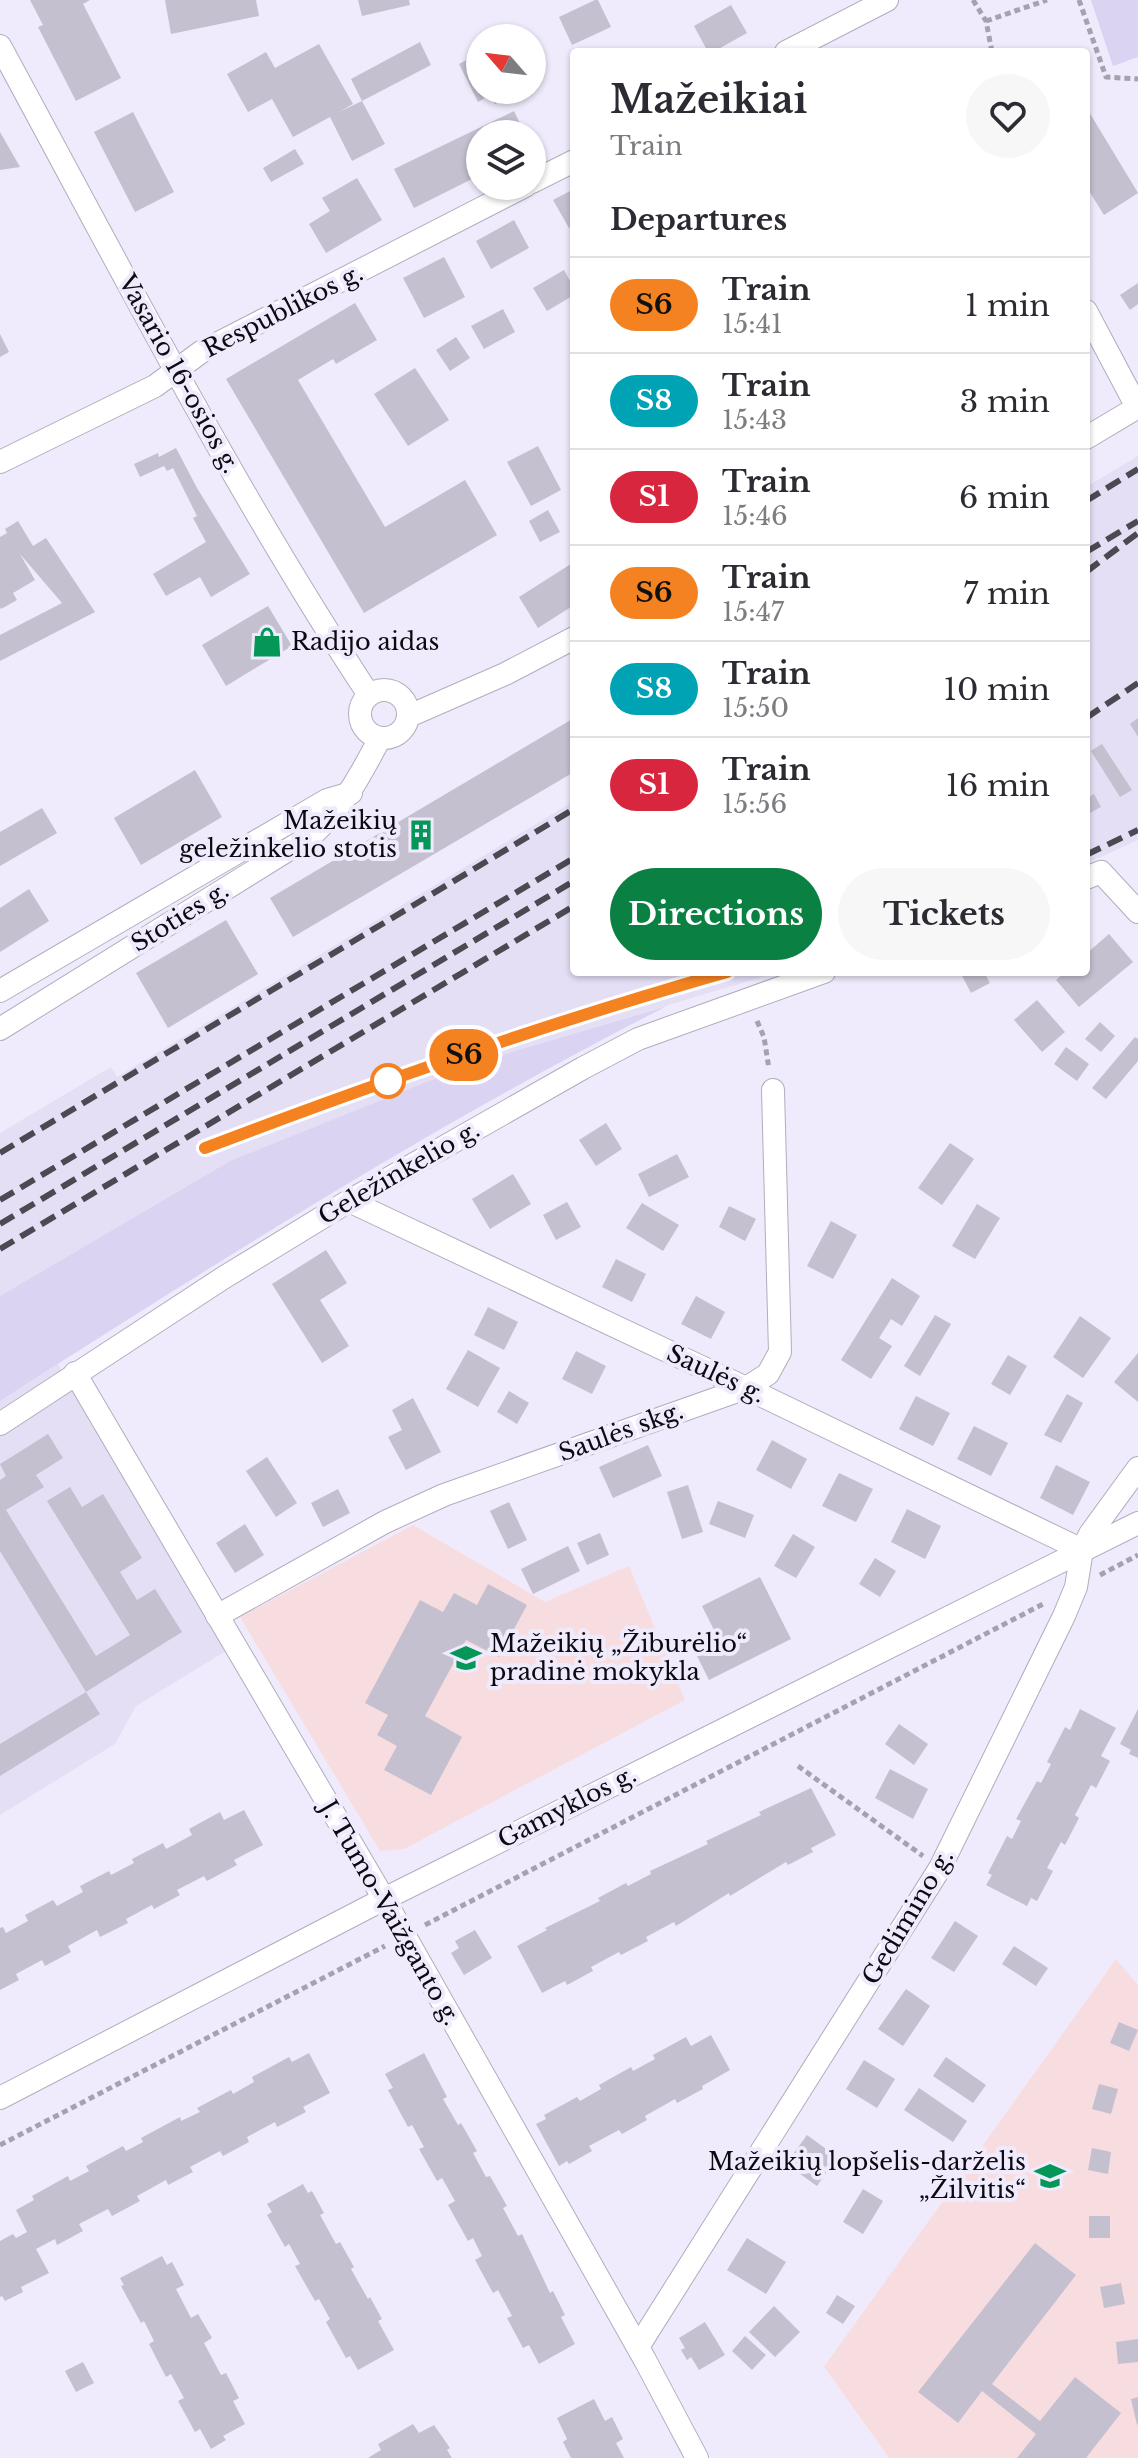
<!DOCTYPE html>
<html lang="en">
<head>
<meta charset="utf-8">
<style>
  body { margin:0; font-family:"Libre Baskerville",serif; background:#f7f7f7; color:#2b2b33; height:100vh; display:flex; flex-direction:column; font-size:30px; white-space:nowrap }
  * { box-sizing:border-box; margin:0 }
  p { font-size:26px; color:#7c7c81 }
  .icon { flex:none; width:44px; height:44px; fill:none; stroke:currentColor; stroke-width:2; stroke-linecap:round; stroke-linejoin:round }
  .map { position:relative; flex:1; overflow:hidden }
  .side { position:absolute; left:570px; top:48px; width:520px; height:928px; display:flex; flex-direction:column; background:#fff; border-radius:8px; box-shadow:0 2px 6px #0004 }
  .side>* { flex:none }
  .badge { padding:0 16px; border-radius:26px; font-size:28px; line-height:52px }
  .needle { width:52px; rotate:298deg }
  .buttons { position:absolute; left:466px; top:24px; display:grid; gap:16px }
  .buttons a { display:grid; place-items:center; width:80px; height:80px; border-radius:50%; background:#fff; box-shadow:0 2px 6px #0004; font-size:40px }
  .map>.badge { position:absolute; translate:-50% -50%; box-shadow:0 0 0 4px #fff }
  h2 { padding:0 40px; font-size:30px; line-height:72px }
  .round { display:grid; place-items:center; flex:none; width:84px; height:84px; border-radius:42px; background:#f7f7f7 }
  .summary { display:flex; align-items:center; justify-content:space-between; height:136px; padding:0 40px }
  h1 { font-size:38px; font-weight:700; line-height:60px }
  .button { display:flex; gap:16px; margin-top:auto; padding:16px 40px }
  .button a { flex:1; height:92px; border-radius:48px; background:#0b8043; color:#fff; font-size:32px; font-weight:700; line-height:92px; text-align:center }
  .button a+a { background:#f7f7f7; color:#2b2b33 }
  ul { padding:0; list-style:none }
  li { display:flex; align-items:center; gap:24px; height:96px; padding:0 40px; border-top:2px solid #e1e1e2 }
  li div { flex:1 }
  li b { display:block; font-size:30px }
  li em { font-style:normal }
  li .badge { min-width:88px; font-weight:700; text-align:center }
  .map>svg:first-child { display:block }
  .built { fill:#e5dff6 }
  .education { fill:#f7dde0 }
  .green { fill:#dad3f1 }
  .building { fill:#c4c0d0 }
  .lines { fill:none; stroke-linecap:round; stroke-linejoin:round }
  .minor-casing { stroke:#b1adbd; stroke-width:24 }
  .path { stroke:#a5a1af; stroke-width:5; stroke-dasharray:6 4; stroke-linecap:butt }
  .minor { stroke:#fff; stroke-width:22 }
  .rail { stroke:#4b4952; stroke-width:6; stroke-dasharray:16 8; stroke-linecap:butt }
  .line-casing { stroke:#fff; stroke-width:18 }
  .line { stroke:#f58220; stroke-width:12 }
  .stop-dot { fill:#fff; stroke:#f58220; stroke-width:4 }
  .labels { text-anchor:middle; stroke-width:8; stroke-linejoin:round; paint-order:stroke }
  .street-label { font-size:24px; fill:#0c0a10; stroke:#efebfc }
  .poi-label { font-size:24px; fill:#0c0a10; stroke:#efebfc; text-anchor:start }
</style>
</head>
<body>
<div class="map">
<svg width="1138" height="2458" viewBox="0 0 1138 2458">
  <rect width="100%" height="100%" fill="#efebfc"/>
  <g class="built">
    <path d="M1138 456V840L1086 864V487Z"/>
    <path d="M574 801V972H779L498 1056 421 1084 230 1161 0 1296V1133L111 1067 117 1077Z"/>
    <path d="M58 1364 226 1651 136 1706 115 1744 0 1815V1401Z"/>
  </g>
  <g class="education">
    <path d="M413 1525 545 1602 629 1566 685 1700 404 1849 380 1851 240 1617Z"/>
    <path d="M1116 1959 1138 1985V2458H889L824 2367Z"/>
  </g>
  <g class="green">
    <path d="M1091 0H1138V57L1113 66Z"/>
    <path d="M667 1006C437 1123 217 1262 0 1401V1296L230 1161 421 1084 498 1056Z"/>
  </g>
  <g class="building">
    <path d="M30 0H90L83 4 121 78 76 101 38 27 43 25Z"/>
    <path d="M165 0H256L259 16 171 34Z"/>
    <path d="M358 0H409L410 5 362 16Z"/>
    <path d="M595 0H598L611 27 572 45 559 17Z"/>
    <path d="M731 5 747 33 713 52H708L694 26Z"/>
    <path d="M420 42 431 65 362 101 351 79Z"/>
    <path d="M319 44 353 104 339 112 362 101 385 144 352 161 330 117 293 137 272 99 248 112 227 74 266 52 275 68Z"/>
    <path d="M480 53V90H513L515 94 495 104 490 95 478 102 459 64Z"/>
    <path d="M1086 107 1138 193 1104 215 1086 186Z"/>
    <path d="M514 111 525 134H480V175L414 208 394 169Z"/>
    <path d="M133 112 174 192 135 212 94 132Z"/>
    <path d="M0 132 20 167 0 170Z"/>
    <path d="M295 149 304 164 271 182 263 168Z"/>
    <path d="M357 178 382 220 326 253 309 224 330 211 322 198Z"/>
    <path d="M574 189V225L569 228 553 200Z"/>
    <path d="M514 220 529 248 491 269 476 241Z"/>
    <path d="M444 257 465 297 424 318 403 278Z"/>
    <path d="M564 270 574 288V295L547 311 533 288Z"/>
    <path d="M1138 283V304L1130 310 1120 295Z"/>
    <path d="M355 303 377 340 336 364 333 359 298 380 385 527 465 480 497 535 364 613 226 379Z"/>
    <path d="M503 309 515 332 484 349 471 326Z"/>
    <path d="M0 334 9 352 0 357Z"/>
    <path d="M456 337 470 358 450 371 436 350Z"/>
    <path d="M415 368 449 420 408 446 374 394Z"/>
    <path d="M538 446 561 490 531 506 507 462Z"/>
    <path d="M176 448 197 488 250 574 211 597 200 577 166 596 153 574 206 542 193 518 197 516 173 468 167 471 164 466 140 477 134 464 158 453 159 457Z"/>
    <path d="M548 510 560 532 540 542 529 521Z"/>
    <path d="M18 521 33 546 46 538 95 612 0 661V635L62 603 20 554 35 580 13 593 17 600 1 609 0 607V537L7 533 5 529Z"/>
    <path d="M574 562V605L538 628 519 597Z"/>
    <path d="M268 606 292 646 226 686 202 645Z"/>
    <path d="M574 718V772L293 937 270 898Z"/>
    <path d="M1138 718V737L1130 724Z"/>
    <path d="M1102 744 1132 790 1120 797 1091 751Z"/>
    <path d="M195 770 222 817 141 865 114 818Z"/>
    <path d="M1094 794 1101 807 1090 813 1086 799Z"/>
    <path d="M42 808 57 833 0 866V832Z"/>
    <path d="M29 889 49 921 0 952V908Z"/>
    <path d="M226 920 258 974 168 1028 136 973Z"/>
    <path d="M1109 934 1133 962 1079 1007 1056 980 1065 972H1086V954Z"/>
    <path d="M960 972H984L990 983 971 993Z"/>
    <path d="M1037 1000 1065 1032 1042 1052 1014 1020Z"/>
    <path d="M1100 1022 1115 1036 1101 1052 1085 1039Z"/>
    <path d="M1135 1037 1138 1039V1061L1106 1099 1092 1088Z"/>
    <path d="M1066 1047 1089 1064 1077 1081 1054 1064Z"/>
    <path d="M606 1123 622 1149 596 1166 579 1140Z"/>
    <path d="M950 1143 974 1159 942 1205 918 1188Z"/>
    <path d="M677 1154 689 1177 649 1197 638 1174Z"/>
    <path d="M513 1174 531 1204 490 1229 472 1199Z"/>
    <path d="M567 1202 581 1227 556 1240 543 1215Z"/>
    <path d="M642 1203 679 1225 663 1251 626 1228Z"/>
    <path d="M977 1204 1000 1218 975 1259 952 1246Z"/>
    <path d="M729 1206 756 1219 745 1241 719 1227Z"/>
    <path d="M831 1221 857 1235 833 1279 807 1266Z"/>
    <path d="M326 1250 347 1283 320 1300 349 1346 322 1363 272 1284Z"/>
    <path d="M616 1259 646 1274 632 1302 602 1287Z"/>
    <path d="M892 1278 920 1296 902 1326 891 1319 879 1338 892 1346 871 1379 841 1360Z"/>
    <path d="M696 1296 725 1312 711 1339 681 1324Z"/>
    <path d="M488 1307 518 1322 504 1350 474 1335Z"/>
    <path d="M935 1315 951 1324 920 1376 904 1366Z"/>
    <path d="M1080 1316 1111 1338 1083 1378 1053 1357Z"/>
    <path d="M468 1350 500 1368 478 1407 446 1389Z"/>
    <path d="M576 1351 606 1366 592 1394 562 1379Z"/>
    <path d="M1138 1353V1402L1114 1382Z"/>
    <path d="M1008 1355 1027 1366 1010 1395 991 1384Z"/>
    <path d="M509 1391 529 1403 517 1424 497 1412Z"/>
    <path d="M1067 1394 1083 1403 1061 1443 1044 1435Z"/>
    <path d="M916 1396 950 1413 933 1446 899 1429Z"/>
    <path d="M413 1398 441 1452 406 1470 388 1437 402 1430 392 1410Z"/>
    <path d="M974 1426 1008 1443 991 1476 957 1459Z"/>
    <path d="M48 1434 63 1458 36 1475 44 1487 6 1510 96 1656 130 1635 47 1501 70 1487 82 1507 103 1494 142 1558 120 1572 137 1600 155 1589 182 1632 86 1692 0 1551V1480L6 1476 0 1464Z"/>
    <path d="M772 1440 807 1459 791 1489 756 1470Z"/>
    <path d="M648 1445 662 1476 613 1498 599 1467Z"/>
    <path d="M267 1457 297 1503 276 1517 246 1471Z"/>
    <path d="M1056 1465 1090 1482 1073 1515 1040 1498Z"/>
    <path d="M839 1473 873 1489 856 1522 822 1506Z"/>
    <path d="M688 1485 703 1532 682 1539 667 1492Z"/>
    <path d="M338 1489 350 1513 323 1527 311 1503Z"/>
    <path d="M718 1501 754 1515 745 1538 709 1524Z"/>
    <path d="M509 1502 527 1540 508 1549 490 1511Z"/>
    <path d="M907 1509 941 1526 925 1559 891 1542Z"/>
    <path d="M245 1524 264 1555 235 1573 216 1543Z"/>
    <path d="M600 1533 609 1555 587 1565 577 1543Z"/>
    <path d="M793 1534 815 1547 796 1578 774 1566Z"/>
    <path d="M568 1546 580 1571 533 1594 521 1569Z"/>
    <path d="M875 1558 896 1571 880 1597 859 1584Z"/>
    <path d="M760 1577 791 1639 709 1680 697 1656 721 1644 702 1606Z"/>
    <path d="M488 1584 527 1605 499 1657 466 1640 425 1716 462 1737 431 1795 384 1770 397 1746 377 1735 388 1715 365 1703 420 1600 443 1612 454 1593 477 1605Z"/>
    <path d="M86 1692 100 1714 0 1776V1744Z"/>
    <path d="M1080 1709 1116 1728 1101 1756 1110 1761 1096 1788 1091 1785 1075 1815 1079 1818 1065 1845 1061 1842 1047 1868 1053 1871 1037 1901 1031 1898 1027 1906 986 1885 992 1875 988 1873 1007 1836 1012 1839 1021 1821 1016 1819 1037 1781 1041 1783 1051 1764 1047 1762 1065 1727 1070 1730Z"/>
    <path d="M1138 1709V1758L1129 1754 1131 1750 1120 1744Z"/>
    <path d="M899 1724 928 1744 914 1765 885 1744Z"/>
    <path d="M890 1769 928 1789 913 1819 875 1798Z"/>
    <path d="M811 1788 836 1835 811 1848 813 1852 788 1865 786 1862 730 1896 729 1893 676 1926 674 1922 646 1937 648 1941 621 1955 619 1952 591 1967 593 1971 567 1985 565 1981 542 1993 517 1946 547 1930 545 1928 600 1901 598 1898 626 1883 628 1886 651 1874 650 1871 708 1844 706 1841 761 1815 759 1812Z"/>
    <path d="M244 1810 263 1845 234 1860 237 1865 207 1881 204 1876 177 1890 180 1895 154 1909 152 1905 126 1919 128 1923 100 1937 97 1930 68 1946 71 1952 45 1966 42 1960 16 1974 19 1980 0 1990V1928L3 1927 6 1933 28 1921 25 1915 53 1900 57 1906 83 1892 80 1886 109 1871 111 1875 134 1863 132 1859 163 1843 166 1849 192 1835 189 1829 220 1812 224 1820Z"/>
    <path d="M955 1921 978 1936 954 1972 931 1958Z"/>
    <path d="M475 1930 492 1958 464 1975 451 1953 459 1948 455 1941Z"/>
    <path d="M1014 1946 1048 1968 1036 1986 1002 1964Z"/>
    <path d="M906 1989 930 2006 903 2046 878 2029Z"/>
    <path d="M1119 2022 1138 2030 1129 2051 1110 2043Z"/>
    <path d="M711 2035 730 2070 702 2086 703 2089 677 2103 675 2099 645 2116 647 2120 622 2134 619 2130 589 2146 592 2151 569 2164 567 2161 559 2166 536 2124 546 2119 544 2115 577 2097 580 2101 601 2089 599 2085 631 2067 633 2071 655 2059 653 2055 686 2037 691 2046Z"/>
    <path d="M309 2053 330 2093 303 2107 306 2112 277 2127 275 2122 247 2137 249 2142 223 2156 220 2151 190 2167 193 2172 168 2185 166 2180 137 2196 140 2201 112 2216 108 2209 79 2224 83 2231 57 2245 55 2239 36 2249 49 2273 21 2287 23 2292 5 2301 2 2296 0 2297V2241L13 2234 16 2238 27 2232 16 2210 34 2200 32 2196 68 2176 70 2181 89 2171 86 2166 123 2146 126 2151 143 2142 141 2138 180 2117 181 2121 200 2112 197 2108 231 2090 233 2094 254 2082 252 2077 289 2057 292 2062Z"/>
    <path d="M424 2053 447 2097 443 2099 458 2125 461 2123 477 2151 473 2153 486 2177 490 2176 507 2206 503 2208 518 2236 522 2234 550 2293 553 2291 565 2315 561 2317 575 2344 539 2364 529 2345 523 2348 507 2318 512 2316 498 2290 493 2293 475 2260 482 2256 473 2238 468 2241 448 2205 455 2201 442 2178 437 2181 419 2149 424 2147 412 2125 408 2127 388 2090 393 2088 385 2074Z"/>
    <path d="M946 2057 986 2085 973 2103 933 2076Z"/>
    <path d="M864 2060 895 2079 877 2108 846 2089Z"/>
    <path d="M1099 2084 1118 2089 1111 2114 1092 2109Z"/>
    <path d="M919 2088 967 2121 953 2142 904 2110Z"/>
    <path d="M807 2135 837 2157 817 2186 786 2164Z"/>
    <path d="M1092 2148 1111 2152 1108 2174 1088 2170Z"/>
    <path d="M303 2184 308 2193 312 2191 324 2213 320 2215 336 2244 340 2242 354 2267 351 2269 368 2299 370 2297 382 2319 378 2321 394 2350 358 2370 350 2356 346 2358 326 2322 330 2319 319 2299 315 2301 295 2266 300 2264 289 2244 285 2247 267 2215 272 2212 267 2204Z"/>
    <path d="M863 2189 883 2201 863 2234 843 2222Z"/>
    <rect x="1089" y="2216" width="21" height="22"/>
    <path d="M747 2238 786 2262 766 2294 727 2270Z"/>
    <path d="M1035 2243 1076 2275 992 2384 1040 2421 1075 2377 1121 2413 1086 2458H1017L1036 2434 982 2391 958 2423 918 2392Z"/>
    <path d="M162 2256 167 2265 172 2262 184 2285 176 2289 191 2318 198 2314 212 2338 204 2343 221 2375 226 2373 239 2398 233 2401 245 2424 223 2436 226 2440 211 2449 200 2429 195 2432 178 2401 184 2398 171 2374 166 2377 149 2344 154 2341 144 2321 141 2323 121 2286 124 2285 120 2278Z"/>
    <path d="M1121 2283 1125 2304 1104 2308 1100 2287Z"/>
    <path d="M837 2295 855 2306 843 2324 826 2313Z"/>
    <path d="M774 2306 800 2332 775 2357 749 2332Z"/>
    <path d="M705 2322 725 2355 699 2370 691 2357 687 2360 681 2350 685 2348 679 2338Z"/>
    <path d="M745 2336 766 2355 752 2370 732 2351Z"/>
    <path d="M1138 2339V2362L1118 2364 1116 2342Z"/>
    <path d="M83 2362 94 2383 76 2392 65 2371Z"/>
    <path d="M1138 2397V2424L1137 2425 1131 2399Z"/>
    <path d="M594 2399 605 2421 612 2417 623 2439 616 2443 624 2458H571L563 2442 567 2439 557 2418Z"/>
    <path d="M413 2424 419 2433 434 2425 450 2448 447 2450 452 2458H368L381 2450 378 2444Z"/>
  </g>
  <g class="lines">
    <g class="minor-casing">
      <g id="minor">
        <path d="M0 46C119 265 232 487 369 695"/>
        <path d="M786 52 887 0"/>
        <path d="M532 182 574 161"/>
        <path d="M1086 311 1137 407"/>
        <path d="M1086 438 1138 407"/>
        <path d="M0 462 155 386 201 352 525 186"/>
        <circle cx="384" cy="714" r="24"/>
        <path d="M409 716 505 674 574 638"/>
        <path d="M1086 878 1101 872 1138 912"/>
        <path d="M0 991 327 800 351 793"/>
        <path d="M0 1029 312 835C345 805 360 776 380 738"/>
        <path d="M349 1201 746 1388 1082 1550"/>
        <path d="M75 1373 384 1899 645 2360 697 2458"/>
        <path d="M0 1424 223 1278 349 1201 583 1068 638 1039 824 972"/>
        <path d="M217 1616 385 1522 444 1495 746 1388 768 1374 780 1352 773 1090"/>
        <path d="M0 2098 384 1899 1138 1523"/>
        <path d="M638 2347 940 1868 1064 1616 1076 1587 1082 1550 1090 1534 1138 1468"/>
      </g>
    </g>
    <g class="path">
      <path d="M973 0 986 21 992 52"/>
      <path d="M1079 0 1106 77 1138 79"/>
      <path d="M986 21 1047 0"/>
      <path d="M757 1021 764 1037 769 1069"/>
      <path d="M1100 1575 1138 1555"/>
      <path d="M798 1766 923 1856"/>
      <path d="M425 1925 1045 1603"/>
      <path d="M0 2145 385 1946"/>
    </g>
    <use href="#minor" class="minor"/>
    <g class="rail">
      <path d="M1086 501 1138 469"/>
      <path d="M1086 552 1138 521"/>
      <path d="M1086 572 1138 533"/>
      <path d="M1086 718 1138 683"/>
      <path d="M1086 855 1138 830"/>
      <path d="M205 1148C377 1083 550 1022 727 972"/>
      <path d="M0 1153 574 809"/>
      <path d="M0 1200 574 858"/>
      <path d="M0 1224 574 881"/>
      <path d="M0 1249 574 906"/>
    </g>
  </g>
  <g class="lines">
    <g class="line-casing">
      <path id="line" d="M205 1148C376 1083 550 1022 727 972"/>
    </g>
    <use href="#line" class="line"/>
  </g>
  <defs>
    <g id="shop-bare" transform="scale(2.4)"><path d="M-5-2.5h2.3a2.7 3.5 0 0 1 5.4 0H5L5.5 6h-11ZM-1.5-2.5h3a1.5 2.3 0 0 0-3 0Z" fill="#059758" stroke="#efebfc" stroke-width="2.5" paint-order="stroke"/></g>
    <g id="building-bare" transform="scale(2.4)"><path d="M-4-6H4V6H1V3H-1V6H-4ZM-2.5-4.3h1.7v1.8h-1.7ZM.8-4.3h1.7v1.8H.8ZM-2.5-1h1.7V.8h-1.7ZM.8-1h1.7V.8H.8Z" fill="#059758" stroke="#efebfc" stroke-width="2.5" paint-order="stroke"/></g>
    <g id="school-bare" transform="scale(2.4)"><path d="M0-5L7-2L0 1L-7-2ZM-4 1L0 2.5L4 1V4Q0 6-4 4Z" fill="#059758" stroke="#efebfc" stroke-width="2.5" paint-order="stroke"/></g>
  </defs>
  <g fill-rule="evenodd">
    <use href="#shop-bare" x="267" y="642"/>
    <use href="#building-bare" x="421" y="835"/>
    <use href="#school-bare" x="466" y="1658"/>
    <use href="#school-bare" x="1050" y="2176"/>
  </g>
  <circle class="stop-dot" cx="388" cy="1081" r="16"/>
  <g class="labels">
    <g class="street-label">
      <text transform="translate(283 311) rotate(-27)" y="8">Respublikos g.</text>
      <text transform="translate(179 374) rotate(61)" y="8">Vasario 16-osios g.</text>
      <text transform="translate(180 917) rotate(-32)" y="8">Stoties g.</text>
      <text transform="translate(399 1173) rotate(-30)" y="8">Geležinkelio g.</text>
      <text transform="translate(716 1374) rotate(25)" y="8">Saulės g.</text>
      <text transform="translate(621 1432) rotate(-20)" y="8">Saulės skg.</text>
      <text transform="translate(567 1807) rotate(-27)" y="8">Gamyklos g.</text>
      <text transform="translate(390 1913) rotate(60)" y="8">J. Tumo-Vaižganto g.</text>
      <text transform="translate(908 1917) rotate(-59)" y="8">Gedimino g.</text>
    </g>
    <g class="poi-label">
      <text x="291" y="650">Radijo aidas</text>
      <text x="397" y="829" text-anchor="end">Mažeikių<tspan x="397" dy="28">geležinkelio stotis</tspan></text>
      <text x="490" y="1652">Mažeikių „Žiburėlio“<tspan x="490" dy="28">pradinė mokykla</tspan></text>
      <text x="1026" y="2170" text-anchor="end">Mažeikių lopšelis-darželis<tspan x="1026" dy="28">„Žilvitis“</tspan></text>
    </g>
  </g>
</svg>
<div class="buttons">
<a><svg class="needle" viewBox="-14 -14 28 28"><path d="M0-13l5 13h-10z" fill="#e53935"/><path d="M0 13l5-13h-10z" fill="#7c7c81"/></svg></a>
<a><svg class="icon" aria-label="layers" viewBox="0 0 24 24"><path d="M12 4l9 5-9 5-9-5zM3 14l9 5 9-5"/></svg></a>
</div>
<b class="badge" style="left:464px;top:1055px;background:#f58220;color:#111">S6</b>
<section class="side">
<div class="summary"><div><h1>Mažeikiai</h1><p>Train</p></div><a class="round"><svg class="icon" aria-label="heart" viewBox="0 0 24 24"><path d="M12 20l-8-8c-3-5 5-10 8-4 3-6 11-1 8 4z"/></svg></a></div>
<h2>Departures</h2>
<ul>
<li><span class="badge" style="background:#f58220;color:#111">S6</span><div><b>Train</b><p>15:41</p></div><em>1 min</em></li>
<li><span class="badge" style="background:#00a3b4;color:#fff">S8</span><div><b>Train</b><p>15:43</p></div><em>3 min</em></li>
<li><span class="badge" style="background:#d7263d;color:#fff">S1</span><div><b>Train</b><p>15:46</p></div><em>6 min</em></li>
<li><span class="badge" style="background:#f58220;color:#111">S6</span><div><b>Train</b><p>15:47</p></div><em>7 min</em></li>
<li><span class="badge" style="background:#00a3b4;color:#fff">S8</span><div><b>Train</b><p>15:50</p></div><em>10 min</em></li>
<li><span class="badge" style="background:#d7263d;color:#fff">S1</span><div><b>Train</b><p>15:56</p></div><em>16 min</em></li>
</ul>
<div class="button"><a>Directions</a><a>Tickets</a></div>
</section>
</div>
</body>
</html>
